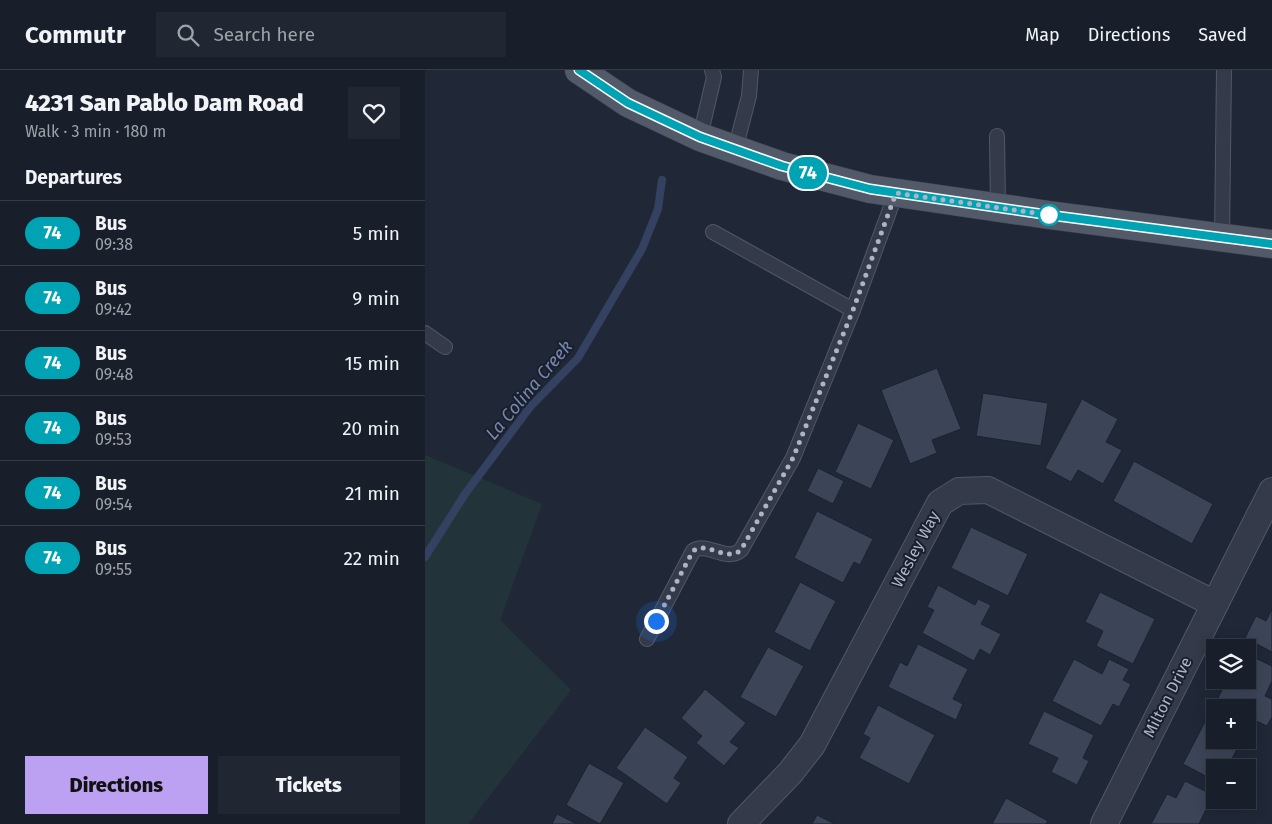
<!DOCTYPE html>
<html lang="en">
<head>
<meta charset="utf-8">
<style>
  body { margin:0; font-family:"Fira Sans",sans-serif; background:#212732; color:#f1f3f6; height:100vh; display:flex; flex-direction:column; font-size:19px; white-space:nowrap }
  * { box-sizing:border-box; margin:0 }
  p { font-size:16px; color:#9fa2a8 }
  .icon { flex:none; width:28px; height:28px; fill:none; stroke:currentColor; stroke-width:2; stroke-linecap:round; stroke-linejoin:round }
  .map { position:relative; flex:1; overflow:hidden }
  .details { display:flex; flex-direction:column; background:#181e2a; width:425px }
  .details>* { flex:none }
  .badge { padding:0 10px; border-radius:16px; font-size:18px; line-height:32px }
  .tools { position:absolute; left:781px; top:569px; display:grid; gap:10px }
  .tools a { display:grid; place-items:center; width:50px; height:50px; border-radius:0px; background:#181e2a; box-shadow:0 2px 12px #0003,0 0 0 1px #363c47; font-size:25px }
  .you { position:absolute; width:25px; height:25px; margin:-12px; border:4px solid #fff; border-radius:50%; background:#1a73e8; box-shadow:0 0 0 8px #1a73e833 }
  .map>.badge { position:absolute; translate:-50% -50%; box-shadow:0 0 0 2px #fff }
  h2 { padding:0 25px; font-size:19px; line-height:45px }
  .round { display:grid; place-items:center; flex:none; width:52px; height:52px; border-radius:0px; background:#212732 }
  .summary { display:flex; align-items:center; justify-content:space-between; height:85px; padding:0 25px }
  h1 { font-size:24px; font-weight:800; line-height:38px }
  .cta { display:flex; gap:10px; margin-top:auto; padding:10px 25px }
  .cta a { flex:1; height:58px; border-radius:0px; background:#bca0f2; color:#111; font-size:20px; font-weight:800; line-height:58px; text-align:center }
  .cta a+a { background:#212732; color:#f1f3f6 }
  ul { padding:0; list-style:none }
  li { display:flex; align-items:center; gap:15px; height:65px; padding:0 25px; border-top:1px solid #363c47 }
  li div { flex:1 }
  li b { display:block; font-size:19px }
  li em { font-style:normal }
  li .badge { min-width:55px; font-weight:700; text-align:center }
  header { display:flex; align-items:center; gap:30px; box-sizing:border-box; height:70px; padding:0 25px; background:#181e2a; border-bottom:1px solid #363c47 }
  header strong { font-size:24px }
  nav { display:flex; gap:28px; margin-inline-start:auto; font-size:18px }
  .search { width:350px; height:45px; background:#212732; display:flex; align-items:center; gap:12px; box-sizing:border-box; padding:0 18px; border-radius:0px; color:#9fa2a8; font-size:19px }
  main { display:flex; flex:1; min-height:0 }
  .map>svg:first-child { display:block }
  .green { fill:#223439 }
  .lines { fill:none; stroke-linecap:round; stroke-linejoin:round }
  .stream { stroke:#344160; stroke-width:8 }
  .building { fill:#3c4558; stroke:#1b212f }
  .lane-casing { stroke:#525766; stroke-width:16 }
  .street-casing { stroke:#525766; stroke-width:28 }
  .primary-casing { stroke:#3d4352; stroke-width:29 }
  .lane { stroke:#343a49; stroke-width:14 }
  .street { stroke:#343a49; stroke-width:26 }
  .primary { stroke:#525969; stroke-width:28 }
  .line-casing { stroke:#fff; stroke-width:11 }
  .line { stroke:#00a3b4; stroke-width:8 }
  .walk { stroke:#afb4c5; stroke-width:5; stroke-dasharray:0 9 }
  .stop-dot { fill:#fff; stroke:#00a3b4; stroke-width:2.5 }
  .labels { text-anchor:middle; stroke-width:4; stroke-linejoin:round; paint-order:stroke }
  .street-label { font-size:16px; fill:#afb4c5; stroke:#1a1f2d }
  .water-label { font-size:18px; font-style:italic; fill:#7687ae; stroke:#1a1f2d }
</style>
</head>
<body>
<header>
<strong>Commutr</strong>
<div class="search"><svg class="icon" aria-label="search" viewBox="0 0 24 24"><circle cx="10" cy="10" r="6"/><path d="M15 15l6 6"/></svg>Search here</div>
<nav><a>Map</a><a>Directions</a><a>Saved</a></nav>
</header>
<main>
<section class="details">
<div class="summary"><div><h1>4231 San Pablo Dam Road</h1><p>Walk · 3 min · 180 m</p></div><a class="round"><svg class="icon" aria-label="heart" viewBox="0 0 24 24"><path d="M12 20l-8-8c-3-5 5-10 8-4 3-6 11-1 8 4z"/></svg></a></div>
<h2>Departures</h2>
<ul>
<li><span class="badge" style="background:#00a3b4;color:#fff">74</span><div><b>Bus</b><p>09:38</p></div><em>5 min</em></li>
<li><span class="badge" style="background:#00a3b4;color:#fff">74</span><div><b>Bus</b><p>09:42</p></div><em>9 min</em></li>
<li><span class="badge" style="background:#00a3b4;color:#fff">74</span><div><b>Bus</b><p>09:48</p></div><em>15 min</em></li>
<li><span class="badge" style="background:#00a3b4;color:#fff">74</span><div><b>Bus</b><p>09:53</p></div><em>20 min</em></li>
<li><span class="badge" style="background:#00a3b4;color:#fff">74</span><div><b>Bus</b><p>09:54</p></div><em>21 min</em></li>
<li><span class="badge" style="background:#00a3b4;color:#fff">74</span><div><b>Bus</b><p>09:55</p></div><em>22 min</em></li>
</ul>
<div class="cta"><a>Directions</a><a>Tickets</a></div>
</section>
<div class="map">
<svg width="847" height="754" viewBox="0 0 847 754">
  <rect width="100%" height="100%" fill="#202838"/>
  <path class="green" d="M0 385 117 434 75 550 146 620 43 754H0Z"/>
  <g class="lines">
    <path class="stream" d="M0 487 40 424 105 337 153 288 217 179 233 139 237 110"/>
  </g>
  <g class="building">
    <path d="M512 298 536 359 507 370 512 383 485 394 456 320Z"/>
    <path d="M558 323 623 333 616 376 551 366Z"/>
    <path d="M657 329 693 349 681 372 697 380 678 414 653 400 646 412 620 398Z"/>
    <path d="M433 353 469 370 446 419 410 402Z"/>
    <path d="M709 391 788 434 767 474 688 431Z"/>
    <path d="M393 398 419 411 408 434 382 421Z"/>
    <path d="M392 441 448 469 435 495 429 492 418 513 369 488Z"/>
    <path d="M546 457 603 484 583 526 526 498Z"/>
    <path d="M375 512 411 531 385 581 349 562Z"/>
    <path d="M513 515 550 535 553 529 566 535 556 554 576 564 565 585 555 579 549 591 497 563 509 540 502 537Z"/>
    <path d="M675 522 730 549 708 594 671 576 678 561 660 552Z"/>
    <path d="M847 539V582L820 568 831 546 841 551Z"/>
    <path d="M493 574 543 599 528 629 538 634 531 650 463 617 475 592 482 596Z"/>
    <path d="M343 577 379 596 351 647 315 627Z"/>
    <path d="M822 584 847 596V611L840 626 847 629V647L842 656 822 647V638H803L791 632 802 610H822Z"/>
    <path d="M649 589 677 604 684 589 704 599 698 610 706 614 694 637 688 634 676 656 627 631Z"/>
    <path d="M280 619 321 653 305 672 314 678 299 696 271 673 277 666 256 648Z"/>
    <path d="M453 635 510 665 484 714 434 688 445 668 438 664Z"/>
    <path d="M619 641 669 665 658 688 664 691 652 715 626 702 633 688 603 674Z"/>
    <path d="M784 644 790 647V670H817L802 698H790V711L758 694Z"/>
    <path d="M220 657 263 687 249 708 256 713 242 734 191 698Z"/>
    <path d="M164 693 199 713 175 754 141 735Z"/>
    <path d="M760 711 788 725 774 754H726L742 724 751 728Z"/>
    <path d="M581 728 623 751 621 754H567Z"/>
    <path d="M132 744 152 754H127Z"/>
    <path d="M392 745 410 754H387Z"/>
  </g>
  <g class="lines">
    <g class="lane-casing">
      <g id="lane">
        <path d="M572 66 573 138"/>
        <path d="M275 67 289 7 287 0"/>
        <path d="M310 80 324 26 326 0"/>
        <path d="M288 162 428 240 471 123"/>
        <path d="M797 168 799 0"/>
        <path d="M0 263 20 277"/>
        <path d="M222 569 268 481C282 471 301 493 316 480L368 388 428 240"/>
      </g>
    </g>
    <g class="street-casing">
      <g id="street">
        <path d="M316 754 365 703 387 675 515 433 534 421 563 420 790 534"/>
        <path d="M679 754 847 421"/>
      </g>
    </g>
    <g class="primary-casing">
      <path id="primary" d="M154 0 203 33 275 67 357 96 445 119 624 145 847 174"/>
    </g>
    <use href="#lane" class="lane"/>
    <use href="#street" class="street"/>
    <use href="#primary" class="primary"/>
  </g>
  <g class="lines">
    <g class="line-casing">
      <path id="line" d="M154 0 203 33 275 67 357 96 445 119 624 145 847 174"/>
    </g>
    <use href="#line" class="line"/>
    <path class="walk" d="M231 551 268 481C282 470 301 493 316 480L368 388 428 240 471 123 624 145"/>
  </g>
  <circle class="stop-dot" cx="624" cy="145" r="10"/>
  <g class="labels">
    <g class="street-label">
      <text transform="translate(490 479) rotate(-62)" y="6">Wesley Way</text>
      <text transform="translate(742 627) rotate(-63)" y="6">Milton Drive</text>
    </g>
    <g class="water-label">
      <text transform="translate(104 320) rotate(-50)" y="6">La Colina Creek</text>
    </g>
  </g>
</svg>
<div class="tools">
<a><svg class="icon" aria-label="layers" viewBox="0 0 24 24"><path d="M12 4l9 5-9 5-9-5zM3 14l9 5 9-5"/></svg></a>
<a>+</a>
<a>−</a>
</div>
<div class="you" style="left:231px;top:551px"></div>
<b class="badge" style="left:383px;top:103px;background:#00a3b4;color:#fff">74</b>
</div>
</main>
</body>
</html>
